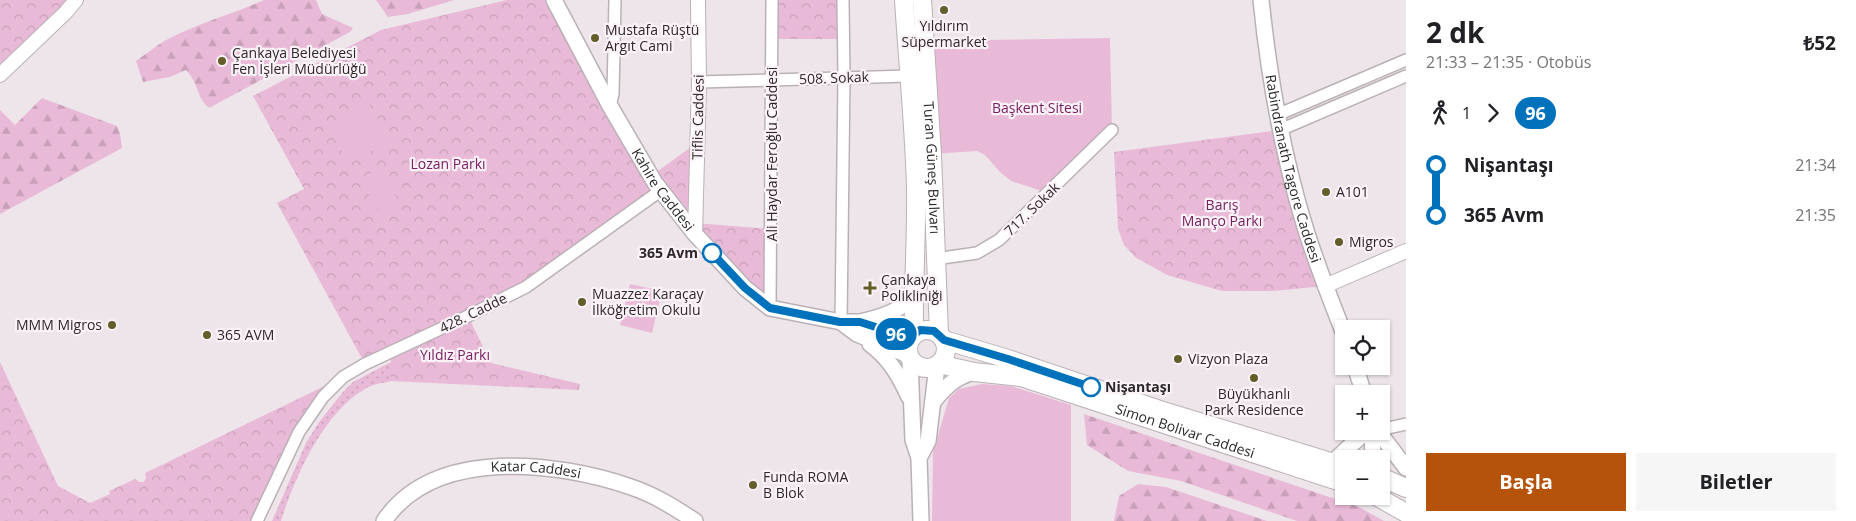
<!DOCTYPE html>
<html lang="tr">
<head>
<meta charset="utf-8">
<style>
  body { margin:0; font-family:"Open Sans",sans-serif; background:#f6f6f6; color:#202124; height:100vh; display:flex; flex-direction:column; font-size:19px; white-space:nowrap }
  * { box-sizing:border-box; margin:0 }
  p { font-size:16px; color:#757577 }
  .icon { flex:none; width:28px; height:28px; fill:none; stroke:currentColor; stroke-width:2; stroke-linecap:round; stroke-linejoin:round }
  .map { position:relative; flex:1; overflow:hidden }
  .details { display:flex; flex-direction:column; background:#fff; width:450px }
  .details>* { flex:none }
  .badge { padding:0 10px; border-radius:16px; font-size:18px; line-height:32px }
  .controls { position:absolute; left:1335px; top:320px; display:grid; gap:10px }
  .controls a { display:grid; place-items:center; width:55px; height:55px; border-radius:0px; background:#fff; box-shadow:0 1px 4px #0004; font-size:25px }
  .map>.badge { position:absolute; translate:-50% -50%; box-shadow:0 0 0 2px #fff }
  .legs { display:flex; align-items:center; gap:8px; height:55px; padding:0 20px; font-size:16px }
  .legs p { margin-inline-start:auto }
  .head { display:flex; align-items:center; justify-content:space-between; height:85px; padding:0 20px }
  h1 { font-size:28px; font-weight:700; line-height:38px }
  .primary-button { display:flex; gap:10px; margin-top:auto; padding:10px 20px }
  .primary-button a { flex:1; height:58px; border-radius:0px; background:#b45309; color:#fff; font-size:20px; font-weight:700; line-height:58px; text-align:center }
  .primary-button a+a { background:#f6f6f6; color:#202124 }
  ul { padding:0 20px; list-style:none }
  li { display:flex; align-items:center; gap:18px; height:50px; font-size:19px }
  li i { display:grid; place-items:center; width:8px; height:100%; margin:0 6px; background:currentColor }
  li i::after { content:''; width:12px; height:12px; margin:-6px; border:4px solid; border-radius:50%; background:#fff }
  li p { margin-inline-start:auto }
  li:first-child i { background:linear-gradient(#0000 50%,currentColor 0) }
  li:last-child i { background:linear-gradient(currentColor 50%,#0000 0) }
  main { display:flex; flex:1; min-height:0 }
  .map>svg:first-child { display:block }
  .grass { fill:url(#grass-dots) }
  .forest { fill:url(#forest-firs) }
  .park { fill:url(#park-crowns) }
  .garden { fill:#e9bad7 }
  .lines { fill:none; stroke-linecap:round; stroke-linejoin:round }
  .minor-casing { stroke:#bab1b6; stroke-width:14 }
  .tertiary-casing { stroke:#bab1b6; stroke-width:16 }
  .secondary-casing { stroke:#bab1b6; stroke-width:18 }
  .primary-casing { stroke:#bab1b6; stroke-width:20 }
  .minor { stroke:#fff; stroke-width:11 }
  .tertiary { stroke:#fff; stroke-width:14 }
  .secondary { stroke:#fff; stroke-width:15 }
  .primary { stroke:#fff; stroke-width:18 }
  .line-1-casing { stroke:#fff; stroke-width:11 }
  .line-1 { stroke:#0072bc; stroke-width:8 }
  .poi-dot { fill:#635e2a; stroke:#fbf2f8; stroke-width:2 }
  .stop-1-dot { fill:#fff; stroke:#0072bc; stroke-width:2.5 }
  .labels { text-anchor:middle; stroke-width:4.5; stroke-linejoin:round; paint-order:stroke }
  .poi-label { font-size:14px; fill:#2d292b; stroke:#fbf2f8; text-anchor:start }
  .street-label { font-size:14px; fill:#2d292b; stroke:#fbf2f8 }
  .park-label { font-size:14px; fill:#772160; stroke:#fbf2f8 }
  .stop-label { font-size:14px; font-weight:bold; fill:#2d292b; stroke:#fbf2f8; text-anchor:end }
</style>
</head>
<body>
<main>
<div class="map">
<svg width="1406" height="521" viewBox="0 0 1406 521">
  <defs>
    <pattern id="grass-dots" width="8" height="8" patternUnits="userSpaceOnUse" patternTransform="scale(1.25)"><rect width="8" height="8" fill="#e9bad7"/><path d="M2 2h.1M6 6h.1" fill="none" stroke="#c8a0b9" stroke-width="1.8" stroke-linecap="round"/></pattern>
    <pattern id="forest-firs" width="22" height="20" patternUnits="userSpaceOnUse" patternTransform="scale(1.25)"><rect width="22" height="20" fill="#e9bad7"/><path d="M5 1l3.5 6h-7zM16 11l3.5 6h-7z" fill="#c8a0b9"/></pattern>
    <pattern id="park-crowns" width="20" height="18" patternUnits="userSpaceOnUse" patternTransform="scale(1.25)"><rect width="20" height="18" fill="#e9bad7"/><path d="M2 6a3 3 0 1 1 6 0M12 15a3 3 0 1 1 6 0" fill="none" stroke="#c8a0b9"/></pattern>
  </defs>
  <rect width="100%" height="100%" fill="#eee5ea"/>
  <path class="grass" d="M391 362V381C383 383 372 384 365 389 323 413 295 477 281 521H272L306 443 319 422 343 392 353 382Z"/>
  <g class="forest">
    <path d="M264 0H316L322 14 353 28 350 32 209 108C196 97 199 83 186 70L170 77 143 82 136 61C146 54 157 45 168 39 199 23 232 14 264 0Z"/>
    <path d="M376 0H454L408 14 388 17Z"/>
    <path d="M42 98 117 126 120 134 122 148 0 214V110L15 125Z"/>
    <path d="M1084 414 1359 507 1384 521H1297L1181 481 1128 471 1087 445Z"/>
    <path d="M1138 484 1166 487 1267 521H1114L1119 496Z"/>
  </g>
  <g class="park">
    <path d="M0 0H76L0 75Z"/>
    <path d="M507 0H554L651 176 698 142 695 223 771 229 770 308 660 191 593 239 468 316 491 363 580 384 579 390 391 381V354L365 364 277 203 304 189 253 96 381 30Z"/>
    <path d="M772 0H843L844 39H772Z"/>
    <path d="M1280 130 1325 286 1273 291H1222L1167 275 1135 257 1124 245 1118 229 1114 152Z"/>
    <path d="M0 362 58 486 90 503 110 494 109 491 135 479 139 482H144L146 478 145 473 343 377 323 397 257 521H0Z"/>
  </g>
  <g class="garden">
    <path d="M1110 38 1112 130 1048 193 1011 181 1000 172 985 155 977 151 932 154 925 41Z"/>
    <path d="M368 102 390 140 349 164 327 126Z"/>
    <path d="M380 167 399 202 380 213 360 179Z"/>
    <path d="M630 284 662 291 652 333 620 325Z"/>
    <path d="M982 384 1011 386 1071 405V521H932L933 452 949 398 959 389Z"/>
  </g>
  <g class="lines">
    <g class="minor-casing">
      <g id="minor">
        <path d="M699 82 909 76"/>
        <path d="M610 106 613 94 615 0"/>
        <path d="M1277 115 1406 60"/>
        <path d="M1280 130 1406 76"/>
        <path d="M935 259 977 253 999 240 1112 130"/>
        <path d="M770 308 772 0"/>
        <path d="M841 322 844 78 843 0"/>
        <path d="M1381 426 1388 428 1406 424"/>
        <path d="M257 521 299 432 323 397 343 377 365 364 468 316 526 287 660 191"/>
      </g>
    </g>
    <g class="tertiary-casing">
      <g id="tertiary">
        <path d="M0 75 66 12 76 0"/>
        <path d="M695 234 699 82 698 0"/>
        <path d="M1325 286 1406 251"/>
      </g>
    </g>
    <g class="secondary-casing">
      <g id="secondary">
        <path id="s1" d="M554 0 610 106 655 183 695 234 745 288 770 308 841 322 857 334 908 355"/>
        <path id="s2" d="M1261 0C1269 77 1282 153 1305 227 1316 263 1330 298 1344 334"/>
        <path d="M841 322H860L910 338"/>
        <path d="M860 322C882 317 900 312 914 294"/>
        <path d="M870 344C889 358 899 375 909 397"/>
        <path d="M910 360 913 440 919 458 921 521"/>
        <path d="M1355 366 1364 394"/>
        <path d="M933 402C945 387 955 377 974 372"/>
        <path d="M1372 431 1373 459"/>
        <path d="M1378 431 1406 468"/>
        <path d="M919 458 928 441 937 366"/>
        <path d="M1332 463 1366 431"/>
        <path id="s3" d="M384 521C435 446 558 462 631 487 655 495 675 508 695 521"/>
      </g>
    </g>
    <g class="primary-casing">
      <g id="primary">
        <path d="M904 0C908 62 914 124 916 186 917 235 913 284 914 334"/>
        <path id="s4" d="M922 0 932 154 939 334"/>
        <circle cx="927" cy="349" r="19"/>
        <path d="M944 340 1008 359 1160 410 1344 466"/>
        <path id="s5" d="M939 364 974 372 1021 377 1344 483"/>
        <path d="M1381 477 1406 488"/>
        <path d="M1376 496 1406 513"/>
      </g>
    </g>
    <use href="#minor" class="minor"/>
    <use href="#tertiary" class="tertiary"/>
    <use href="#secondary" class="secondary"/>
    <use href="#primary" class="primary"/>
  </g>
  <g class="lines">
    <g class="line-1-casing">
      <path id="line-1" d="M712 253 745 288 770 308 840 322H860L910 338 920 330 934 331 944 340 1008 359 1091 387"/>
    </g>
    <use href="#line-1" class="line-1"/>
  </g>
  <g class="poi-dot">
    <circle cx="944" cy="10" r="5"/>
    <circle cx="595" cy="38" r="5"/>
    <circle cx="222" cy="61" r="5"/>
    <circle cx="1326" cy="192" r="5"/>
    <circle cx="1339" cy="242" r="5"/>
    <path d="M867.5 280.5h5v5h5v5h-5v5h-5v-5h-5v-5h5z"/>
    <circle cx="582" cy="302" r="5"/>
    <circle cx="112" cy="325" r="5"/>
    <circle cx="207" cy="335" r="5"/>
    <circle cx="1178" cy="359" r="5"/>
    <circle cx="1254" cy="378" r="5"/>
    <circle cx="753" cy="485" r="5"/>
  </g>
  <g class="stop-1-dot">
    <circle cx="712" cy="253" r="9"/>
    <circle cx="1091" cy="387" r="9"/>
  </g>
  <g class="labels">
    <g class="poi-label">
      <text x="944" y="31" text-anchor="middle">Yıldırım<tspan x="944" dy="16">Süpermarket</tspan></text>
      <text x="605" y="35">Mustafa Rüştü<tspan x="605" dy="16">Argıt Cami</tspan></text>
      <text x="232" y="58">Çankaya Belediyesi<tspan x="232" dy="16">Fen İşleri Müdürlüğü</tspan></text>
      <text x="1336" y="197">A101</text>
      <text x="1349" y="247">Migros</text>
      <text x="881" y="285">Çankaya<tspan x="881" dy="16">Polikliniği</tspan></text>
      <text x="592" y="299">Muazzez Karaçay<tspan x="592" dy="16">İlköğretim Okulu</tspan></text>
      <text x="102" y="330" text-anchor="end">MMM Migros</text>
      <text x="217" y="340">365 AVM</text>
      <text x="1188" y="364">Vizyon Plaza</text>
      <text x="1254" y="399" text-anchor="middle">Büyükhanlı<tspan x="1254" dy="16">Park Residence</tspan></text>
      <text x="763" y="482">Funda ROMA<tspan x="763" dy="16">B Blok</tspan></text>
    </g>
    <g class="street-label">
      <text transform="translate(834 78) rotate(-2)" y="5">508. Sokak</text>
      <text transform="translate(698 117) rotate(-89)" y="5">Tiflis Caddesi</text>
      <text transform="translate(772 154) rotate(-90)" y="5">Ali Haydar Feroğlu Caddesi</text>
      <text dy="5" stroke="none"><textPath href="#s4" startOffset="168">Turan Güneş Bulvarı</textPath></text>
      <text dy="5" stroke="none"><textPath href="#s2" startOffset="172">Rabindranath Tagore Caddesi</textPath></text>
      <text dy="5" stroke="none"><textPath href="#s1" startOffset="219">Kahire Caddesi</textPath></text>
      <text transform="translate(1032 209) rotate(-44)" y="5">717. Sokak</text>
      <text transform="translate(473 313) rotate(-26)" y="5">428. Cadde</text>
      <text dy="5" stroke="none"><textPath href="#s5" startOffset="256">Simon Bolivar Caddesi</textPath></text>
      <text dy="5" stroke="none"><textPath href="#s3" startOffset="169">Katar Caddesi</textPath></text>
    </g>
    <g class="park-label">
      <text x="1037" y="113">Başkent Sitesi</text>
      <text x="448" y="169">Lozan Parkı</text>
      <text x="1222" y="210">Barış<tspan x="1222" dy="16">Manço Parkı</tspan></text>
      <text x="455" y="360">Yıldız Parkı</text>
    </g>
    <g class="stop-label">
      <text x="698" y="258">365 Avm</text>
      <text x="1105" y="392" text-anchor="start">Nişantaşı</text>
    </g>
  </g>
</svg>
<div class="controls">
<a><svg class="icon" aria-label="locate" viewBox="0 0 24 24"><circle cx="12" cy="12" r="6"/><path d="M12 2v4M12 18v4M2 12h4M18 12h4"/></svg></a>
<a>+</a>
<a>−</a>
</div>
<b class="badge" style="left:896px;top:334px;background:#0072bc;color:#fff">96</b>
</div>
<section class="details">
<div class="head"><div><h1>2 dk</h1><p>21:33 – 21:35 · Otobüs</p></div><b>₺52</b></div>
<div class="legs"><svg class="icon" aria-label="walk" viewBox="0 0 24 24"><circle cx="13" cy="4" r="2"/><path d="M13 8l-2 6 4 7M11 14l-3 7M7 12l3-4h3l4 4"/></svg>1<svg class="icon" aria-label="forward" viewBox="0 0 24 24"><path d="M9 5l7 7-7 7"/></svg><b class="badge" style="background:#0072bc;color:#fff">96</b></div>
<ul>
<li><i style="color:#0072bc"></i><b>Nişantaşı</b><p>21:34</p></li>
<li><i style="color:#0072bc"></i><b>365 Avm</b><p>21:35</p></li>
</ul>
<div class="primary-button"><a>Başla</a><a>Biletler</a></div>
</section>
</main>
</body>
</html>
